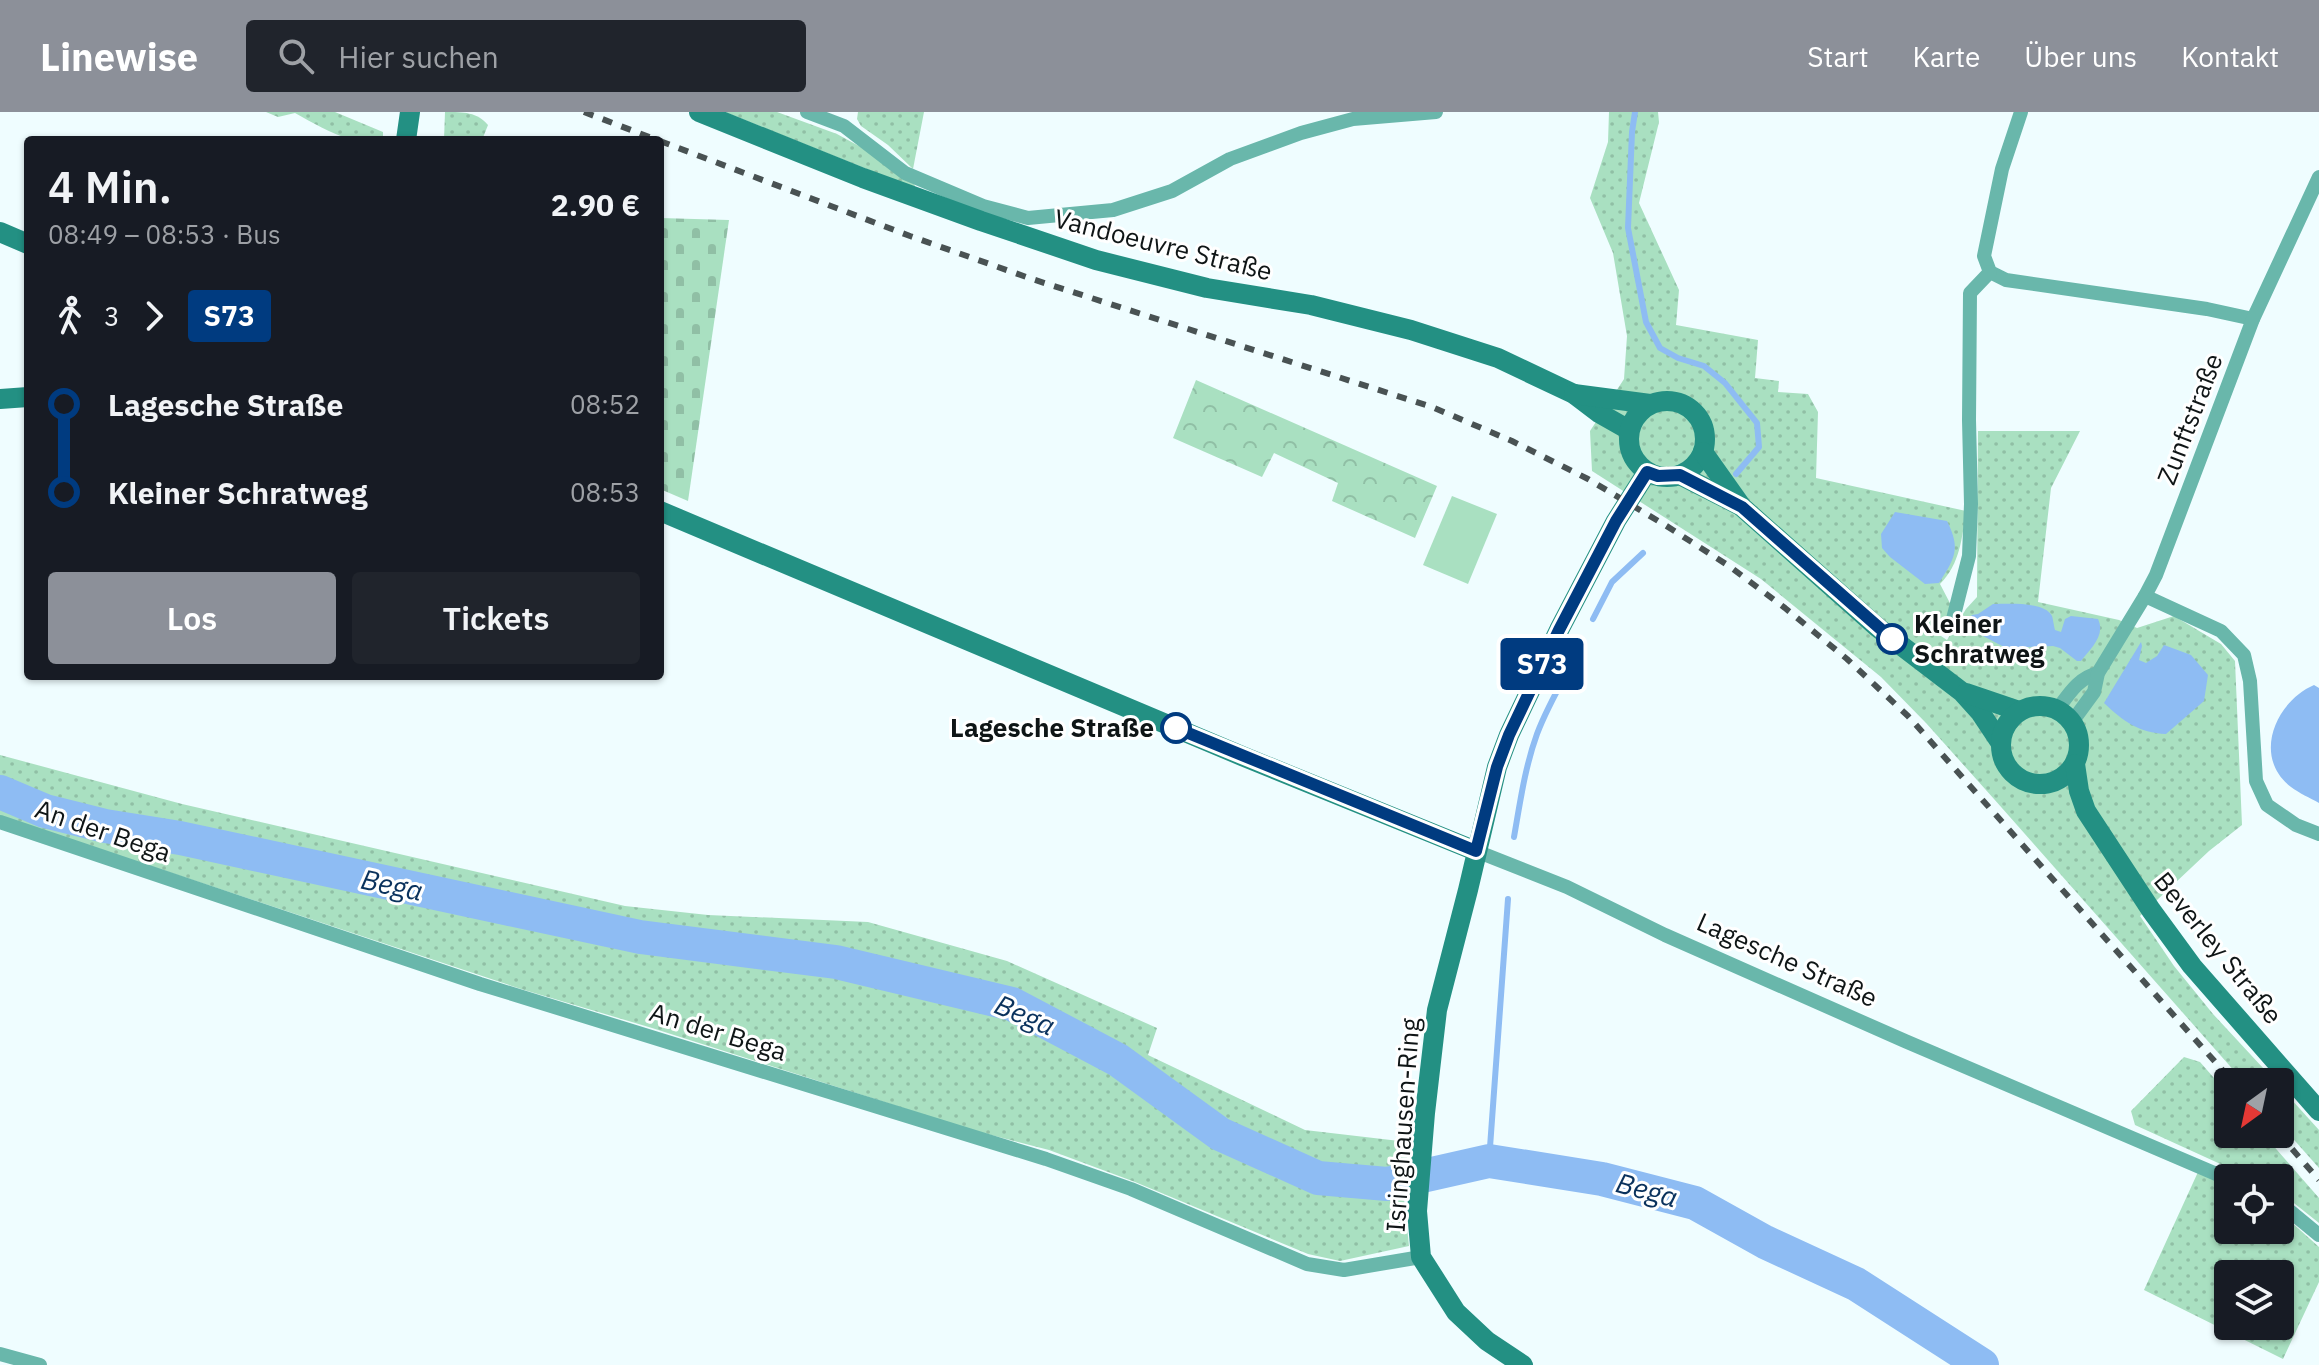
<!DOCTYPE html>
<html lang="de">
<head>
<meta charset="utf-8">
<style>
  body { margin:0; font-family:"IBM Plex Sans",sans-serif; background:#20242c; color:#f1f3f6; height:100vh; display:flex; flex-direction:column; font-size:30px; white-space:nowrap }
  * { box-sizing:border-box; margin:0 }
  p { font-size:26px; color:#9ea1a6 }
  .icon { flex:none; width:44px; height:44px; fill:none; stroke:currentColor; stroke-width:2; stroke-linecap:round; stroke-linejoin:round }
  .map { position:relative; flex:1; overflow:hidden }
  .details { position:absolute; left:24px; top:24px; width:640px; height:544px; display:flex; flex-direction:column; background:#171b24; border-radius:8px; box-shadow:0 2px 6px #0004 }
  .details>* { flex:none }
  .badge { padding:0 16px; border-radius:6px; font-size:28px; line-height:52px }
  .needle { width:52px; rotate:213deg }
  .tools { position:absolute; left:2214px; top:956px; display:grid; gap:16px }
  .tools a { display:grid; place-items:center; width:80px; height:80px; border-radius:8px; background:#171b24; box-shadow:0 2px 6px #0004; font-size:40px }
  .map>.badge { position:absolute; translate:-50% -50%; box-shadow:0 0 0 4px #fff }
  .legs { display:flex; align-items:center; gap:12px; height:88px; padding:0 24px; font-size:26px }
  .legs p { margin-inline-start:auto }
  .headline { display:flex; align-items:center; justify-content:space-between; height:136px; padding:0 24px }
  h1 { font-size:44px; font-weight:600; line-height:60px }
  .button { display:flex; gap:16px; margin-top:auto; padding:16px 24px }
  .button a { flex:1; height:92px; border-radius:8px; background:#8c9099; color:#fff; font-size:32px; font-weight:600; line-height:92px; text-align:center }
  .button a+a { background:#20242c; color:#f1f3f6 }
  ul { padding:0 24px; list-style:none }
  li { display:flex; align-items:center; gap:28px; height:88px; font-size:30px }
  li i { display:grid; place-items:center; width:12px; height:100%; margin:0 10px; background:currentColor }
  li i::after { content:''; width:20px; height:20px; margin:-10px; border:6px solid; border-radius:50%; background:#171b24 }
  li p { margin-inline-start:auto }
  li:first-child i { background:linear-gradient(#0000 50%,currentColor 0) }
  li:last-child i { background:linear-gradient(currentColor 50%,#0000 0) }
  header { display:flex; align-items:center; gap:48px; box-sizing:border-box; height:112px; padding:0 40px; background:#8c9099; color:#fff }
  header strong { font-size:38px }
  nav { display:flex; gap:44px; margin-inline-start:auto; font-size:28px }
  .search { width:560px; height:72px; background:#20242c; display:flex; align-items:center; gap:20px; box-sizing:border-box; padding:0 28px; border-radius:8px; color:#9ea1a6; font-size:30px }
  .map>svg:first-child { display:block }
  .grass { fill:url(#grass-dots); fill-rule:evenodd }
  .cemetery { fill:url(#cemetery-stones) }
  .park { fill:url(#park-crowns) }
  .garden { fill:#a9e0c1 }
  .water { fill:#8ebcf3 }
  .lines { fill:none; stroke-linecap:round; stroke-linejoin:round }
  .stream { stroke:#8ebcf3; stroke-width:6 }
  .river { stroke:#8ebcf3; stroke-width:34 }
  .street { stroke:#69b7ab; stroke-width:14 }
  .secondary { stroke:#239083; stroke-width:20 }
  .rail { stroke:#495253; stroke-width:6; stroke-dasharray:10 10; stroke-linecap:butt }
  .line-1-casing { stroke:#fff; stroke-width:18 }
  .line-1 { stroke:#003b80; stroke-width:12 }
  .stop-1-dot { fill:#fff; stroke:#003b80; stroke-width:4 }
  .labels { text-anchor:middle; stroke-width:6; stroke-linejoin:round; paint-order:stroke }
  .street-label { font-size:26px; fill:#0f1516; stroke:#fff }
  .stop-label { font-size:26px; font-weight:bold; fill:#0f1516; stroke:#fff; text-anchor:start }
  .water-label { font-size:28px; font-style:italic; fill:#0a325d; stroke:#fff }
</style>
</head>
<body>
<header>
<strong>Linewise</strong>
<div class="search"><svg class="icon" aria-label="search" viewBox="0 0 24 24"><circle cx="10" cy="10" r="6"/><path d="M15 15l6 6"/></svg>Hier suchen</div>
<nav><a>Start</a><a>Karte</a><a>Über uns</a><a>Kontakt</a></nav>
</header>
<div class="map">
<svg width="2319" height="1253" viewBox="0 0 2319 1253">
  <defs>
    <pattern id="grass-dots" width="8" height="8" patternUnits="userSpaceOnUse" patternTransform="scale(2)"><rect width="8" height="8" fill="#a9e0c1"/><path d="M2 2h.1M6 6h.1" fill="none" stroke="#90bfa5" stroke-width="1.8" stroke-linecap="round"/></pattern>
    <pattern id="cemetery-stones" width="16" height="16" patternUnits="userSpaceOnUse" patternTransform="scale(2)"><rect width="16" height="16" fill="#a9e0c1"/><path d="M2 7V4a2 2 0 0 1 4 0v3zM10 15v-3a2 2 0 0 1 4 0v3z" fill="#90bfa5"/></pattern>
    <pattern id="park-crowns" width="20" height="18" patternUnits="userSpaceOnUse" patternTransform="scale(2)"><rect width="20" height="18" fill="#a9e0c1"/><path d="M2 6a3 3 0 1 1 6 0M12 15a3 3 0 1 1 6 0" fill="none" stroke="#90bfa5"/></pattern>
  </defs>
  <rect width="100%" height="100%" fill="#effdff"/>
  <g class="grass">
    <path d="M266 0H335L383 20V28C373 28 359 31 349 27 330 21 313 11 295 1L278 5Z"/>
    <path d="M445 0C464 0 477 0 488 13L482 28H444Z"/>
    <path d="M725 0H777L837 22 868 39 915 73 914 76Z"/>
    <path d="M858 0H924L913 57 888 33 861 14 857 7Z"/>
    <path d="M1609 0H1658L1659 10 1639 91 1679 178 1676 213 1758 228 1755 266 1779 269 1778 280 1808 282 1818 300 1816 366 1966 399C1962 426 1960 452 1940 472L1952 495 1938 522 1947 528 1966 497 1977 485 1978 319H2080L2051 376 2038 490 2119 508 2137 516 2174 504 2221 532 2235 549 2242 713 2209 739 2140 804 2174 854 2213 902 2276 970H2244L1994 687 1926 611 1881 565 1761 467 1592 359 1590 319 1624 267 1627 224 1613 141 1590 86 1608 30Z"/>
    <path d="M0 643 182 692 625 794 708 803 868 810 1007 849 1157 916 1148 943 1305 1018 1408 1030 1404 1087 1409 1134 1340 1149 1308 1142 1135 1070 1049 1038 972 1018 652 916 521 877 0 704Z"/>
    <path d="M2184 945 2200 950 2228 982V1022H2263L2319 1086V1111L2280 1080V1066H2251L2135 1013 2131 999Z"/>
    <path d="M2280 975 2319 1018V1056L2280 1012Z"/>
    <path d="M2198 1060 2228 1072V1118H2280V1100L2319 1135V1170L2283 1247 2144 1178ZM2228 1162H2280V1214H2228Z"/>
  </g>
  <path class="cemetery" d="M660 106 729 108 688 389 660 377Z"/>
  <path class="park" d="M1196 268 1437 374 1415 426 1332 389 1338 371 1274 341 1262 365 1173 326Z"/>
  <path class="garden" d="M1452 384 1497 402 1468 472 1423 453Z"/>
  <g class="water">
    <path d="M1895 400 1947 409C1961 437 1955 446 1939 471L1925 472 1890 445 1882 436 1881 422Z"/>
    <path d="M1993 492C2008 492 2044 489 2052 504 2053 507 2054 515 2055 518L2061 520 2065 507 2071 504 2098 507C2106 524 2090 537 2081 549H2077L2060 536 2053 534 2006 536 1964 514 1972 503 1978 502Z"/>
    <path d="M2141 530 2142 534 2139 548 2146 551 2157 544 2164 533 2191 543 2208 563 2204 589 2166 622C2139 621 2123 609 2104 591Z"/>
    <path d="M2314 573 2319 576V691C2310 686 2299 681 2291 675 2252 645 2275 590 2314 573Z"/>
  </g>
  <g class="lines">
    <g class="stream">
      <path d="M1635 0 1632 20 1628 116 1646 210 1660 236 1678 246 1704 254 1725 271 1757 311 1759 335 1736 362"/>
      <path d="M1593 507 1612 470 1643 441"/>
      <path d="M1514 725C1520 691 1525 655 1537 622 1547 595 1562 570 1576 544"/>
      <path d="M1489 1049 1508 787"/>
    </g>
    <path class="river" d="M0 680 45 699 105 714 180 726 640 825 836 850 1012 892 1118 948 1220 1022 1318 1066 1387 1072 1489 1049 1602 1067 1695 1091 1765 1130 1856 1172 1982 1253"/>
    <g class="street">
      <path d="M807 0 844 14 905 61 983 94 1028 106 1113 98 1172 79 1230 47 1301 21 1353 7 1436 0"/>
      <path d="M2021 0 2002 57 1984 144 1990 160 2006 168 2207 197 2253 207"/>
      <path d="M2145 484 2221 519 2244 543 2250 569 2256 669 2267 693 2296 713 2319 722"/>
      <path d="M1953 507 1969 444 1971 392 1969 308 1970 181 1990 160"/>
      <path d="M2057 598C2069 582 2078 566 2098 561"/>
      <path d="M2072 610 2094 580 2098 561 2145 484 2156 463 2253 207 2319 65"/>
      <path d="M0 710 480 872 1046 1047 1131 1077 1307 1152 1344 1158 1421 1145"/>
      <path d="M1476 739 1567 775 1665 823 1905 929 2228 1067"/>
      <path d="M2280 1091 2319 1123"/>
      <path d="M0 1242 40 1253"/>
    </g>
    <g class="secondary">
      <path d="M699 0 863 66 981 109 1096 148 1207 176 1311 193 1411 218 1498 246 1574 282 1599 301 1629 318"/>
      <path d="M406 28 410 0"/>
      <path d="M0 120 28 132"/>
      <path d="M1574 282 1650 292"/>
      <path d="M0 287 28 285"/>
      <circle cx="1667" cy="327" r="38"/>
      <path d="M1703 340 1742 395 1877 515 1962 580 1980 600 2000 630"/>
      <path d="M1680 363 1739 393"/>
      <path d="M660 399 1242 644 1476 739"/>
      <path d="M1966 581 2019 599"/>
      <circle cx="2040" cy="633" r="39"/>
      <path d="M2075 652 2079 679 2086 699 2151 798 2192 854 2319 999"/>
      <path d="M1523 1253 1487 1229 1456 1200 1421 1145 1417 1099 1425 1001 1437 898 1468 778 1497 655 1509 623 1559 518 1616 409 1647 360"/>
    </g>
    <g class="rail">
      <path d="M584 0 657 28"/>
      <path d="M660 29 910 124 1032 167 1432 295 1512 329 1588 367 1665 413 1729 454 1785 496 1847 547 1908 604 2233 970"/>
      <path d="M2279 1022 2319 1068"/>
    </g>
  </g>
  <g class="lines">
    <g class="line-1-casing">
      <path id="line-1" d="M1176 616 1476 739 1497 655 1509 623 1559 518 1616 409 1647 360 1658 364 1680 363 1742 395 1892 527"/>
    </g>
    <use href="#line-1" class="line-1"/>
  </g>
  <g class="stop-1-dot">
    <circle cx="1892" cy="527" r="14"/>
    <circle cx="1176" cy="616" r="14"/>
  </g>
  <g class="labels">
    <g class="street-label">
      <text transform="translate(1163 133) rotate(14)" y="9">Vandoeuvre Straße</text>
      <text transform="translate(2190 307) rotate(-69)" y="9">Zunftstraße</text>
      <text transform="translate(103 719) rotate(19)" y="9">An der Bega</text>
      <text transform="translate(2218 836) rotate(51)" y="9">Beverley Straße</text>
      <text transform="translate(1787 848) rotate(24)" y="9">Lagesche Straße</text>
      <text transform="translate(718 920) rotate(17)" y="9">An der Bega</text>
      <text transform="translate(1403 1013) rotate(-86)" y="9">Isringhausen-Ring</text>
    </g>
    <g class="stop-label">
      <text x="1914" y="521">Kleiner<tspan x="1914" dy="30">Schratweg</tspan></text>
      <text x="1154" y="625" text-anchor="end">Lagesche Straße</text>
    </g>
    <g class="water-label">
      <text transform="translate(392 773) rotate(12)" y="10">Bega</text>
      <text transform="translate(1025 903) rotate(23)" y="10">Bega</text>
      <text transform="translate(1647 1078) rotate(15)" y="10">Bega</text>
    </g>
  </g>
</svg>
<div class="tools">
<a><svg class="needle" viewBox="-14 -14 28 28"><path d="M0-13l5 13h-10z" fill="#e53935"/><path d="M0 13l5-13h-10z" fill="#9ea1a6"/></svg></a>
<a><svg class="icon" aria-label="locate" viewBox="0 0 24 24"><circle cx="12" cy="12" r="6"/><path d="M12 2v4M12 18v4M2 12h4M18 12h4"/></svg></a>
<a><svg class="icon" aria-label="layers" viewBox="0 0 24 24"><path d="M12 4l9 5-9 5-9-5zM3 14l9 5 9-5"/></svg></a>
</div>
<b class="badge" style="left:1542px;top:552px;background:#003b80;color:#fff">S73</b>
<section class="details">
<div class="headline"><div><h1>4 Min.</h1><p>08:49 – 08:53 · Bus</p></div><b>2.90 €</b></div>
<div class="legs"><svg class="icon" aria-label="walk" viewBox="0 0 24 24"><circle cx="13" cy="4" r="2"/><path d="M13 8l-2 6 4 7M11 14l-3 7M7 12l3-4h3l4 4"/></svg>3<svg class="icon" aria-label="forward" viewBox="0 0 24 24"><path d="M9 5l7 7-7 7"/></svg><b class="badge" style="background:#003b80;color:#fff">S73</b></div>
<ul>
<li><i style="color:#003b80"></i><b>Lagesche Straße</b><p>08:52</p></li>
<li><i style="color:#003b80"></i><b>Kleiner Schratweg</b><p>08:53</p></li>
</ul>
<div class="button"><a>Los</a><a>Tickets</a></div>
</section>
</div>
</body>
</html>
